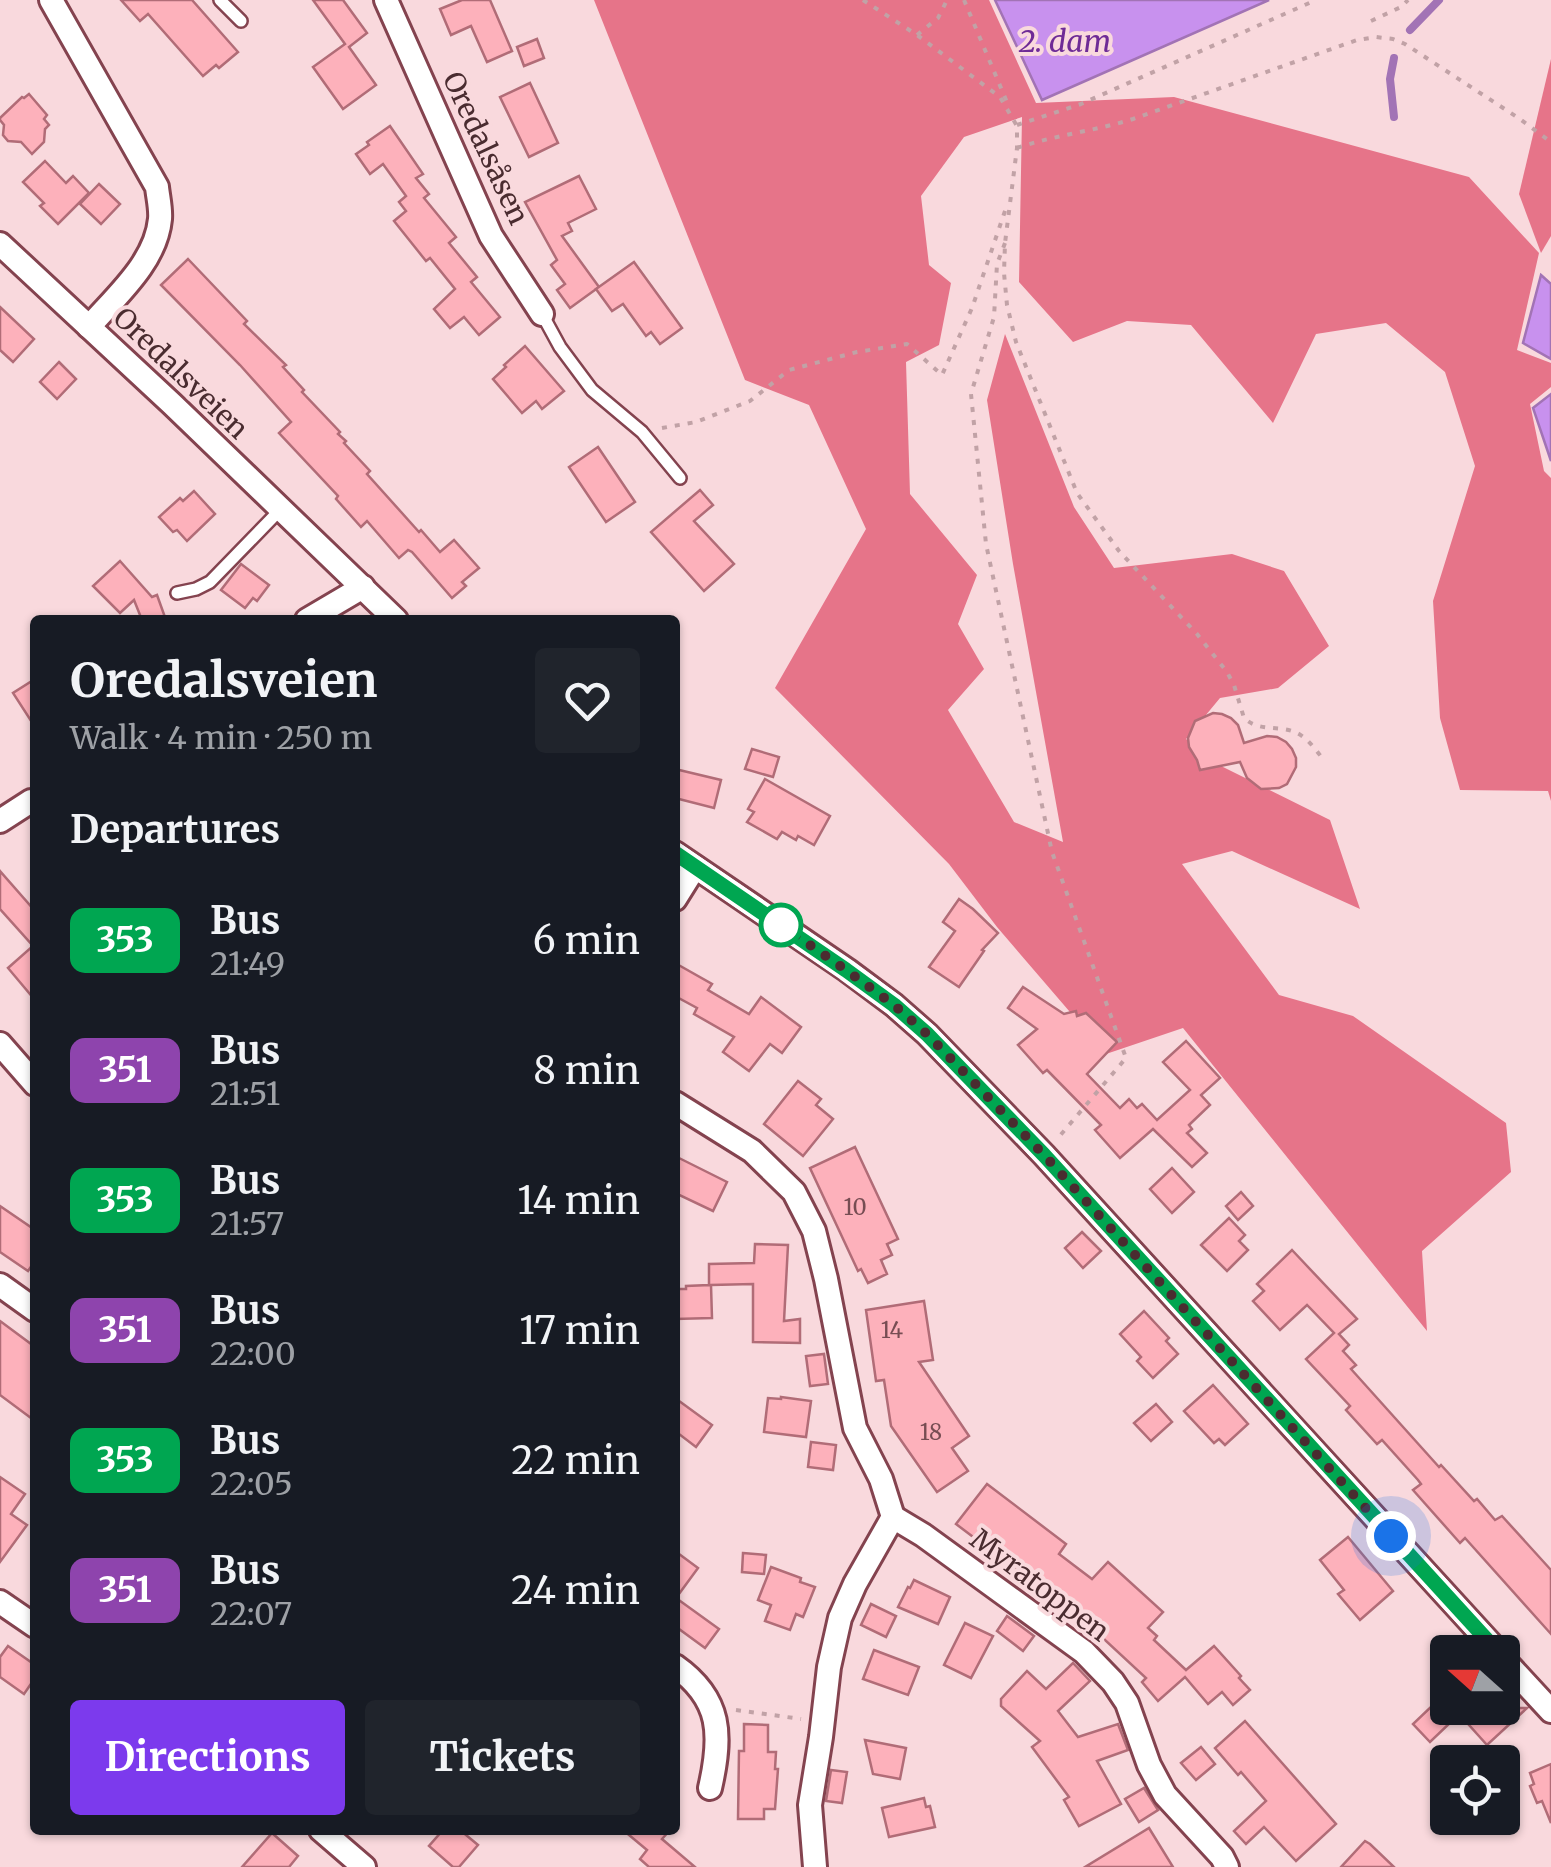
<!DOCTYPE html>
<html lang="en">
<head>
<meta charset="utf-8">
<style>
  body { margin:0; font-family:Merriweather,serif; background:#20242c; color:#f1f3f6; height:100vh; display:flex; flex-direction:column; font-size:38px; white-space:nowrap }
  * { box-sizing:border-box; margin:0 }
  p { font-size:32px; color:#9ea1a6 }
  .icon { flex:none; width:55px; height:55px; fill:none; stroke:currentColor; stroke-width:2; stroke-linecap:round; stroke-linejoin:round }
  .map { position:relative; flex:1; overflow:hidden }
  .sheet { position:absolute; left:30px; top:615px; width:650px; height:1220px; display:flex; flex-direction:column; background:#171b24; border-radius:10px; box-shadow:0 2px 8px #0004 }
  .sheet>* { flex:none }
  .badge { padding:0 20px; border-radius:15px; font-size:35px; line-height:65px }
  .needle { width:65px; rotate:291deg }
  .fabs { position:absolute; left:1430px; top:1635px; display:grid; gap:20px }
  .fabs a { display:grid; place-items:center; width:90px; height:90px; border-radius:10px; background:#171b24; box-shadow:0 2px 8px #0004; font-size:50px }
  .you { position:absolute; width:50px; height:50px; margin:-25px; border:8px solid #fff; border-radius:50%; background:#1a73e8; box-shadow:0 0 0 15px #1a73e833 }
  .map>.badge { position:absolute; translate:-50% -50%; box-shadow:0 0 0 5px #fff }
  h2 { padding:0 40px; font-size:38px; line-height:90px }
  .round { display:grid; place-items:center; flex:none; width:105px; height:105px; border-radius:10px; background:#20242c }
  .head { display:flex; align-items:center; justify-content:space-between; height:170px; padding:0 40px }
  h1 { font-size:48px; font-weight:700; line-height:75px }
  .action { display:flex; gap:20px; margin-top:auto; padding:20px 40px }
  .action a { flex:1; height:115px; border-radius:10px; background:#7c3aed; color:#fff; font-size:40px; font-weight:700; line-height:115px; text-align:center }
  .action a+a { background:#20242c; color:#f1f3f6 }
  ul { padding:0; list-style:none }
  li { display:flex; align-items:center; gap:30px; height:130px; padding:0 40px }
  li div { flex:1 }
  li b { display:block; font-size:38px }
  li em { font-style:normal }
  li .badge { min-width:110px; font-weight:700; text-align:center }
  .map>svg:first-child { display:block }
  .forest { fill:#e67489 }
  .water { fill:#c891ee; stroke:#a273b5; stroke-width:2.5 }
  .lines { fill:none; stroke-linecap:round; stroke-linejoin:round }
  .stream { stroke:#a273b5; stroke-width:8 }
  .building { fill:#fdb1bb; stroke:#b16c77; stroke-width:2.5 }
  .service-casing { stroke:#84434f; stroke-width:16 }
  .minor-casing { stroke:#84434f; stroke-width:28 }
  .path { stroke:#c1a2a6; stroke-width:4; stroke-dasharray:5 8; stroke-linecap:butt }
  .service { stroke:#fff; stroke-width:11 }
  .minor { stroke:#fff; stroke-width:22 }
  .line-casing { stroke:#fff; stroke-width:22 }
  .line { stroke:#00a651; stroke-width:15 }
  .walk { stroke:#4a2c30; stroke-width:10; stroke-dasharray:0 18 }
  .stop-dot { fill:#fff; stroke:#00a651; stroke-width:5 }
  .labels { text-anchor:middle; stroke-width:8; stroke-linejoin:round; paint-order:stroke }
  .number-label { font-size:22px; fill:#774d53 }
  .street-label { font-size:28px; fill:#4a2c30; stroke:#f9d9dd }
  .water-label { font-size:30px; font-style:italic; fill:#6f2b96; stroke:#f9d9dd }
</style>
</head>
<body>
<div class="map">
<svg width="1551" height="1867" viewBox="0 0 1551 1867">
  <rect width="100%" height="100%" fill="#f9d9dd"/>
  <g class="forest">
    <path d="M594 0H989L1036 103 1174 97 1469 177 1539 253 1517 350 1551 363V387L1530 404 1544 471 1551 478V801L1548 791 1460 790 1440 718 1433 601 1475 466 1445 372 1386 323 1316 334 1273 423 1191 325 1127 321 1073 342 1019 282 1022 117 964 137 921 196 929 265 951 283 939 345 906 362 910 494 977 575 958 624 984 669 948 710 1014 822 1063 842 1013 564 987 400 1005 334 1074 507 1114 568 1232 554 1284 571 1329 646 1278 688 1220 698 1186 739 1223 767 1330 820 1360 909 1232 851 1182 864 1279 995 1353 1016 1506 1123 1511 1172 1422 1251 1427 1331 1183 1028 1106 1054 997 927 949 864 775 688 866 529 809 405 745 380Z"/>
    <path d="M1551 59V236L1541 253 1519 194Z"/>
  </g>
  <g class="water">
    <path d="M995 0H1269L1042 100Z"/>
    <path d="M1541 275 1551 284V359L1523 343Z"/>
    <path d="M1551 394V461L1533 408Z"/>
  </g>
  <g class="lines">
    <g class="stream">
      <path d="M1410 30 1439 0"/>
      <path d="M1394 58 1390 79 1394 117"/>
    </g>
  </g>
  <g class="building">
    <path d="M121 0H192L238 52 219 68 216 65 203 76 148 14 140 21Z"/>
    <path d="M313 0H343L367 33 349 47 376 85 343 109 313 67 345 44Z"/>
    <path d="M462 0H490L512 51 487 62 471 26 451 35 440 9Z"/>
    <path d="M537 39 544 58 524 66 517 47Z"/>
    <path d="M530 83 558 143 529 157 500 97Z"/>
    <path d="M29 94 47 115 44 119 49 125 45 129 44 142 32 154 21 142 8 141 3 135 4 125 0 120V118L22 97 24 98Z"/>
    <path d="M390 126 423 174 416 178 429 194 424 198 456 237 449 243 477 277 471 282 500 317 479 335 464 317 450 328 434 309 455 289 430 258 426 261 394 221 406 211 399 202 406 196 383 164 370 174 356 154 369 145 367 142Z"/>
    <path d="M45 161 66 183 73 176 89 193 58 224 40 206 44 203 23 182Z"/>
    <path d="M579 176 596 209 568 223 572 231 562 236 599 287 570 308 557 290 565 284 551 265 557 260 525 202Z"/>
    <path d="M99 184 120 204 101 224 80 204Z"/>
    <path d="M188 259 247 321 244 324 286 365 283 367 304 390 302 392 340 432 338 434 346 441 344 443 370 471 367 474 419 532 421 530 440 552 454 540 479 568 462 582 466 586 452 598 412 552 408 550 399 558 367 521 361 527 336 499 338 496 279 433 291 422 240 365 161 285Z"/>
    <path d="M634 262 682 328 660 344 651 332 646 336 623 304 612 311 596 289Z"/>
    <path d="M0 307 34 339 13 362 0 350Z"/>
    <path d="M525 346 564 391 542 409 536 401 522 413 493 379 506 367 504 365Z"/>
    <path d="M59 362 76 379 57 399 40 382Z"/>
    <path d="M598 447 635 502 606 522 569 467Z"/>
    <path d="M700 490 713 505 694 521 734 564 704 591 651 532Z"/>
    <path d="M194 491 215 514 187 541 177 530 173 532 159 517 180 498 183 501Z"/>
    <path d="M120 561 152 597 157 595 166 620H142L134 600 120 613 93 586Z"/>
    <path d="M241 564 269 585 257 601 253 598 245 608 221 590Z"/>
    <path d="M35 679V727L13 693Z"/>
    <path d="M1213 713 1222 714 1231 718 1238 725 1244 743 1267 736 1277 737 1286 742 1292 749 1296 758V767L1287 784 1279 788 1261 789 1247 778 1240 762 1200 770 1197 760 1189 747 1188 738 1195 721Z"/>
    <path d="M752 749 779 757 773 777 745 769Z"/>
    <path d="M675 769 721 780 714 808 675 798Z"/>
    <path d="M765 779 830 816 814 845 798 836 796 840 782 832 777 839 747 822 754 812 748 809Z"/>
    <path d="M0 871 35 911V1000L8 968 33 946 0 909Z"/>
    <path d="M959 899 973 909 998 933 982 950 984 951 959 987 929 967 955 931 943 922Z"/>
    <path d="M675 963 712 984 708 990 749 1014 761 997 801 1027 782 1053 770 1044 749 1071 723 1052 734 1037 694 1014 697 1008 675 996Z"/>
    <path d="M1023 987 1064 1014 1076 1011 1077 1016 1086 1013 1117 1042 1087 1074 1120 1108 1129 1099 1137 1108 1142 1104 1157 1120 1190 1090 1163 1062 1186 1041 1220 1078 1201 1095 1210 1105 1189 1125 1192 1129 1187 1133 1207 1153 1192 1167 1153 1129 1120 1158 1095 1130 1101 1125 1047 1070 1043 1073 1018 1045 1037 1029 1008 1008Z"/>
    <path d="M798 1081 821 1099 816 1105 833 1119 803 1156 764 1124Z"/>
    <path d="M855 1147 898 1239 887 1244 892 1255 881 1260 887 1274 868 1283 861 1269 858 1271 810 1168Z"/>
    <path d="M675 1156 727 1182 713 1211 675 1193Z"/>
    <path d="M1172 1168 1194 1192 1172 1213 1150 1189Z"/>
    <path d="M1241 1192 1253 1206 1238 1220 1226 1206Z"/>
    <path d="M0 1206 35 1230V1261L28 1271 0 1252Z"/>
    <path d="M1229 1218 1245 1235 1239 1241 1248 1250 1227 1271 1201 1245Z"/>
    <path d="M1082 1232 1101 1251 1083 1268 1065 1248Z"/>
    <path d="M755 1244 788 1245 784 1321 800 1319V1343L753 1342V1284L711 1285 712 1318 675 1319V1289H686V1286L709 1285V1264L754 1263Z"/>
    <path d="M1292 1250 1357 1319 1339 1334 1349 1345 1343 1351 1356 1365 1351 1369 1439 1467 1441 1465 1474 1501 1477 1499 1495 1520 1502 1516 1551 1570V1634L1465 1538 1460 1543 1413 1490 1421 1484 1418 1480 1382 1440 1377 1444 1346 1410 1350 1406 1306 1359 1334 1333 1307 1305 1280 1330 1253 1301 1264 1291 1257 1284Z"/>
    <path d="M924 1301 933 1360 919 1362 969 1436 952 1448 968 1471 937 1492 891 1426 884 1380 876 1381 866 1310Z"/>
    <path d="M1144 1311 1169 1338 1166 1341 1178 1354 1153 1378 1137 1361 1141 1357 1120 1334Z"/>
    <path d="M0 1321 35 1347V1421L0 1395Z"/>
    <path d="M824 1354 828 1384 810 1386 806 1356Z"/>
    <path d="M1213 1385 1248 1424 1225 1445 1219 1439 1214 1443 1184 1411Z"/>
    <path d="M781 1397 811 1401 806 1437 764 1432 768 1398 781 1399Z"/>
    <path d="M675 1398 712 1425 696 1447 675 1431Z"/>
    <path d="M1156 1404 1172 1422 1151 1441 1134 1423Z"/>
    <path d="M811 1442 836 1445 833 1470 808 1467Z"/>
    <path d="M0 1477 25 1494 11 1514 27 1525 0 1562Z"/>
    <path d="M987 1484 1066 1544 1059 1554 1092 1579 1108 1562 1163 1612 1148 1628 1157 1636 1154 1640 1186 1670 1214 1646 1241 1676 1239 1678 1250 1690 1233 1705 1222 1692 1208 1704 1185 1677 1158 1701 1142 1682 1146 1678 1078 1615 1080 1613 1048 1588 1046 1592 956 1524Z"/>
    <path d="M1348 1537 1393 1591 1360 1620 1338 1594 1344 1590 1320 1560Z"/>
    <path d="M675 1551 698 1568 676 1598 719 1629 705 1648 675 1626Z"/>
    <path d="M743 1553 766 1555 764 1574 742 1572Z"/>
    <path d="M771 1567 801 1578 800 1582 815 1587 803 1617 796 1614 790 1630 765 1621 771 1605 758 1600Z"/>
    <path d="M914 1580 950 1597 938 1624 898 1607 908 1587 910 1588Z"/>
    <path d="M871 1604 896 1616 886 1637 861 1625Z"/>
    <path d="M1007 1616 1034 1636 1023 1651 997 1631Z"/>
    <path d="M965 1623 993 1636 971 1678 944 1665Z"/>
    <path d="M8 1646 35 1665V1678L24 1694 0 1677V1657Z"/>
    <path d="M874 1650 919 1667 908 1695 863 1679Z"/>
    <path d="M1073 1663 1090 1681 1058 1711 1078 1737 1118 1724 1128 1750 1097 1761 1121 1804 1079 1826 1064 1800 1069 1797 1032 1747 1040 1741 1001 1706V1699L1027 1671 1046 1689Z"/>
    <path d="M1434 1704 1451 1722 1430 1742 1413 1724Z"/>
    <path d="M1470 1708H1527L1487 1745 1461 1716Z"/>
    <path d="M1245 1721 1336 1824 1296 1861 1264 1827 1246 1844 1234 1831 1266 1801 1241 1772 1238 1775 1215 1748Z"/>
    <path d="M744 1724 768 1725V1752H776L775 1769H778L775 1809H764V1819H738L739 1751H744Z"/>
    <path d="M865 1740 906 1748 900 1779 873 1774Z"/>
    <path d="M1201 1747 1215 1764 1196 1780 1181 1763Z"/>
    <path d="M1551 1764V1823L1542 1801 1537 1803 1530 1786 1534 1784 1530 1773Z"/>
    <path d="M831 1770 847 1772 842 1803 826 1801Z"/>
    <path d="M1144 1788 1158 1810 1139 1822 1125 1799Z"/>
    <path d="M924 1798 926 1807 930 1806 935 1827 889 1837 882 1808Z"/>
    <path d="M1149 1828 1173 1867H1085Z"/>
    <path d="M443 1830H460L478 1845 459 1867H453L429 1846Z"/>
    <path d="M623 1830H670L662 1839 695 1867H649L640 1859 647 1850Z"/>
    <path d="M272 1833 298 1856 289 1867H242Z"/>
    <path d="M1365 1841 1370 1844 1394 1867H1341Z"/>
  </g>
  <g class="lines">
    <g class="service-casing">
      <g id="service">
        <path d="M220 0 241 21"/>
        <path d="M542 314 560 347 592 390 642 432 680 478"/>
        <path d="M177 593 196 589 210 582 280 510"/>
      </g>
    </g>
    <g class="minor-casing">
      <g id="minor">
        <path d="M51 0 157 187C158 197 161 209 160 219 156 262 116 296 89 327"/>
        <path d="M386 0 491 236 542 314"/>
        <path d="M0 244 172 404 396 620"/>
        <path d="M307 620 363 587"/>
        <path d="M0 821 31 801"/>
        <path d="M675 853 847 970 894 1005 927 1034 1044 1155 1498 1652"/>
        <path d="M675 899 695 867"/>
        <path d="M0 1044 35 1084"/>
        <path d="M675 1103 752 1151 794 1192 814 1231 826 1279 855 1428 881 1479 893 1517 855 1584 840 1618 829 1667 821 1737 810 1805 815 1867"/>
        <path d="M0 1285 35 1310"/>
        <path d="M893 1517 923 1535 1084 1652 1113 1682 1127 1703 1149 1765 1165 1795 1222 1857 1227 1867"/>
        <path d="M0 1602 35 1626"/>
        <path d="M1502 1658 1551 1711"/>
        <path d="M675 1666C722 1699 722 1736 710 1788"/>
        <path d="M321 1830 364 1867"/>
      </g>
    </g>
    <g class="path">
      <path d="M863 0 917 35 1000 97 1017 126V148L1005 243 1004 273 1007 305 1016 342 1077 493 1119 551 1197 634 1227 672 1234 685 1244 718C1260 733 1281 724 1299 734 1309 740 1316 750 1323 759"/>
      <path d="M964 0 1009 107"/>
      <path d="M1371 21 1401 7 1408 0"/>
      <path d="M917 35 938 18 947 0"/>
      <path d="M1017 125 1081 104 1316 0"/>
      <path d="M1017 148C1055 135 1095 131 1133 119L1357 40 1376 37 1393 39 1405 44 1520 119 1551 142"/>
      <path d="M1005 243 997 264 994 317 971 394 986 544 1052 852 1126 1058 1058 1138"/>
      <path d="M662 428 696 422 750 401 789 370 857 352 907 344 942 375 972 308 1006 208"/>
      <path d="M736 1710 801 1719"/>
    </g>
    <use href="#service" class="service"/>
    <use href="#minor" class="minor"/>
  </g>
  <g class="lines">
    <g class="line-casing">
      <path id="line" d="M675 853 846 970 894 1005 927 1034 1044 1155 1498 1652"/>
    </g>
    <use href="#line" class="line"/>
    <path class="walk" d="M781 925 846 970 894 1005 927 1034 1044 1155 1391 1536"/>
  </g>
  <circle class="stop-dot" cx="781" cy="925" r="20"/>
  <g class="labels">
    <g class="number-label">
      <text x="855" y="1215">10</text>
      <text x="892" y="1338">14</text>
      <text x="931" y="1440">18</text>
    </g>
    <g class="street-label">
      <text transform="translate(486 148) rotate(65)" y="10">Oredalsåsen</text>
      <text transform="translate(181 373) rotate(44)" y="10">Oredalsveien</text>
      <text transform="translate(1040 1585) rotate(37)" y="10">Myratoppen</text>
    </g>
    <g class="water-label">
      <text x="1065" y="52">2. dam</text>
    </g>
  </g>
</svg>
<div class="fabs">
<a><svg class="needle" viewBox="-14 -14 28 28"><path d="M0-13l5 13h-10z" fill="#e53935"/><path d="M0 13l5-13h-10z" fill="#9ea1a6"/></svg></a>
<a><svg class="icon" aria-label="locate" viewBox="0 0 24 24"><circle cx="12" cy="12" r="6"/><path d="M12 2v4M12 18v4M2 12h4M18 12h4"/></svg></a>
</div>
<div class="you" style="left:1391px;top:1536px"></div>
<section class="sheet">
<div class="head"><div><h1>Oredalsveien</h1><p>Walk · 4 min · 250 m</p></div><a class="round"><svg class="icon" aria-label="heart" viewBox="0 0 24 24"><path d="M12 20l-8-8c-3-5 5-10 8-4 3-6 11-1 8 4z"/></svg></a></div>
<h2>Departures</h2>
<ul>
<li><span class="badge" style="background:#00a651;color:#fff">353</span><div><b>Bus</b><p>21:49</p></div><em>6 min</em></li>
<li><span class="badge" style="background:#8e44ad;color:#fff">351</span><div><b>Bus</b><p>21:51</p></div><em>8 min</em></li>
<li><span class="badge" style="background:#00a651;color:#fff">353</span><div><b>Bus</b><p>21:57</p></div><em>14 min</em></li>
<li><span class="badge" style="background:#8e44ad;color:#fff">351</span><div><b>Bus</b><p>22:00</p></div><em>17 min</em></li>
<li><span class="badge" style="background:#00a651;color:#fff">353</span><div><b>Bus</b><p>22:05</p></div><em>22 min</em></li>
<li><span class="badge" style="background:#8e44ad;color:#fff">351</span><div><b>Bus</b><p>22:07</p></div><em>24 min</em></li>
</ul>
<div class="action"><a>Directions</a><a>Tickets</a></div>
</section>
</div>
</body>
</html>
